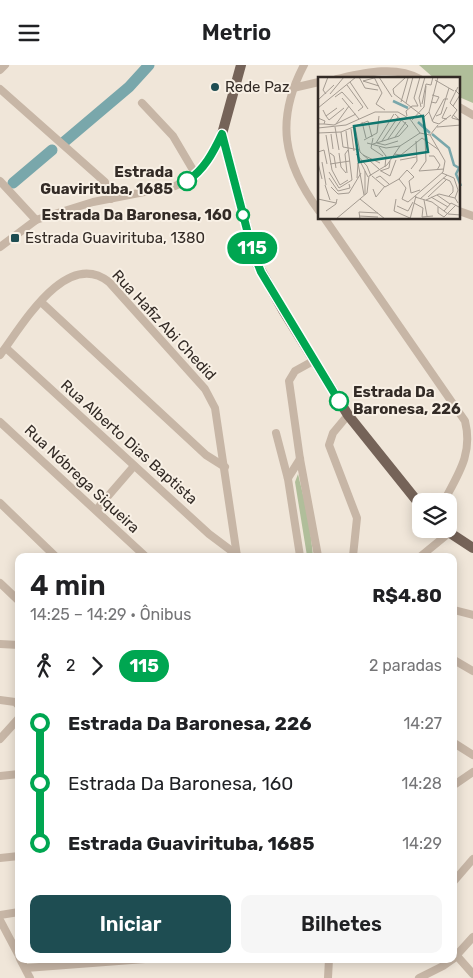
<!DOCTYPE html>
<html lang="pt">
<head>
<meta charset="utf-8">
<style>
  body { margin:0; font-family:Rubik,sans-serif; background:#f6f6f6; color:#202124; height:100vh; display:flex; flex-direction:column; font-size:19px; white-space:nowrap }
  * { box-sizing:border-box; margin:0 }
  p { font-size:16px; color:#757577 }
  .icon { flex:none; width:28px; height:28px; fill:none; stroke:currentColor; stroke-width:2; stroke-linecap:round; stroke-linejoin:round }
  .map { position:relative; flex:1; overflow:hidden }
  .details { position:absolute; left:15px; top:488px; width:442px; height:410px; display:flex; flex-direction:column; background:#fff; border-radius:10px; box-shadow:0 2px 12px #0003 }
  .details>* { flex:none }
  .badge { padding:0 10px; border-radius:16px; font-size:18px; line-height:32px }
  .buttons { position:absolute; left:412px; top:428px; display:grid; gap:10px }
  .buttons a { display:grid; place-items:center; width:45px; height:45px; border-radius:10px; background:#fff; box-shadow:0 2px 12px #0003; font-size:25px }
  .map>.badge { position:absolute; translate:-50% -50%; box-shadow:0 0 0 2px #fff }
  .legs { display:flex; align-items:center; gap:8px; height:55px; padding:0 15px; font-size:16px }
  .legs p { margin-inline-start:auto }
  .overview { display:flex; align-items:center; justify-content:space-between; height:85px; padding:0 15px }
  h1 { font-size:28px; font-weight:600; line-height:38px }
  .action { display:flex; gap:10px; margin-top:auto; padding:10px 15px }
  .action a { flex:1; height:58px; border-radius:10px; background:#1e4d52; color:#fff; font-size:20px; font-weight:600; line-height:58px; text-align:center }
  .action a+a { background:#f6f6f6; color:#202124 }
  ul { padding:0 15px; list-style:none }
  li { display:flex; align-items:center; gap:18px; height:60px; font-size:19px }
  li i { display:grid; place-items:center; width:8px; height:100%; margin:0 6px; background:currentColor }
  li i::after { content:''; width:12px; height:12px; margin:-6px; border:4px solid; border-radius:50%; background:#fff }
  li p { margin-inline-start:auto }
  li:first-child i { background:linear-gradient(#0000 50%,currentColor 0) }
  li:last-child i { background:linear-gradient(currentColor 50%,#0000 0) }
  header { display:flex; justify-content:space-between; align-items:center; height:65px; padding:0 15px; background:#fff; font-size:22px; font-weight:600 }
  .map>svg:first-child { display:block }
  .green { fill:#b0be9a }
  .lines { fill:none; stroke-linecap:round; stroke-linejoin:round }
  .river { stroke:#79a7ab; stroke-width:11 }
  .minor { stroke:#c7b6a6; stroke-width:8 }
  .major { stroke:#756358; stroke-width:10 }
  .line-1-casing { stroke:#fff; stroke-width:11 }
  .line-1 { stroke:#00a651; stroke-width:8 }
  .poi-dot { fill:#1e4d52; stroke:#f8f0e5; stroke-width:2 }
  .stop-1-dot { fill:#fff; stroke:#00a651; stroke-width:2.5 }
  .labels { text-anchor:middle; stroke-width:4; stroke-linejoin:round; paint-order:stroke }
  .poi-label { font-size:15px; fill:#332b26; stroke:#f8f0e5; text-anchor:start }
  .stop-label { font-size:15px; font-weight:bold; fill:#332b26; stroke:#f8f0e5; text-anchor:end }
  .street-label { font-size:15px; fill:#332b26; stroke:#f8f0e5 }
  .inset-river { fill:none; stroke:#79a7ab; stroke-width:2.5 }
  .inset-road { fill:none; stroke:#a49b91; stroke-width:1 }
  .view { fill:#0f766e; fill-opacity:0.15; stroke:#0f766e; stroke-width:2.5 }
  .inset-edge { fill:none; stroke:#332b26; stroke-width:2.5 }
</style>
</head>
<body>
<header><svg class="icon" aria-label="menu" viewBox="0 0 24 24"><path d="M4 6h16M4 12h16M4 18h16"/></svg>Metrio<svg class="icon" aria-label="heart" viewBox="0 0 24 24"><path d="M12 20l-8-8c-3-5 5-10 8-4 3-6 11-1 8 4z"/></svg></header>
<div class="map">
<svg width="473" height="913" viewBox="0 0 473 913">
  <rect width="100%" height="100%" fill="#f0e6d9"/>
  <g class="green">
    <path d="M419 0H473V38L459 32V14H435Z"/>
    <path d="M298 409 309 454 313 491H307L295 417Z"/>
  </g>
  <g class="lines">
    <g class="river">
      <path d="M64 77 129 22 149 0"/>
      <path d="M13 118 52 85"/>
    </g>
    <g class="minor">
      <path d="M304 0C275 55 283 97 319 146"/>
      <path d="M0 5 5 0"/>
      <path d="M337 14C364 8 395 0 420 14"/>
      <path d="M293 23 319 17"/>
      <path d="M0 24 105 117 111 134"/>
      <path d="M142 38 173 71 196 110"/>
      <path d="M459 42 473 50"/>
      <path d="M0 116 36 155"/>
      <path d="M459 146 473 151"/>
      <path d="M325 154 465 356C473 388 459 408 444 436"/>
      <path d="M0 182 36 155 45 152 93 137 175 121C200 111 211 93 222 69"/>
      <path d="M41 237 206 390 225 402"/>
      <path d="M6 283 209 469 237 490"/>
      <path d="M0 290C22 261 66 183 109 217L205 324 215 343 237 491"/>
      <path d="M315 295 295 306 289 316 300 394 318 491"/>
      <path d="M348 350 333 368 329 380 357 453 353 491"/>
      <path d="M0 357 145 491"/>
      <path d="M276 368 288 414 300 491"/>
      <path d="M288 413 300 394"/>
      <path d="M0 438 55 491"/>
      <path d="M96 445 134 401"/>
      <path d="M421 491 449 468"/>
      <path d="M0 518 19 536"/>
      <path d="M454 545 473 550"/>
      <path d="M0 579 19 580"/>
      <path d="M454 595 473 606"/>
      <path d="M0 635 15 637 19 641"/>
      <path d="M0 674 19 653"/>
      <path d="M454 678 473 690"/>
      <path d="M0 711 19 709"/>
      <path d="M454 720 473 707"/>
      <path d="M0 793 19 791"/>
      <path d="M454 816 473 794"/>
      <path d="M0 850 19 847"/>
      <path d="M0 855 19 891"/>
      <path d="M457 891 473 909"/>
      <path d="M454 893 473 872"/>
      <path d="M20 894 30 913"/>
      <path d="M26 903 145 894"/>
      <path d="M328 913 329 894"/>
      <path d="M419 913 443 901 453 894"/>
    </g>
    <g class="major">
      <path d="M241 0 222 69 255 195 283 245 348 350 421 441"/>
      <path d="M444 464 473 483"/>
    </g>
  </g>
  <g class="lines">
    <g class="line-1-casing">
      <path id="line-1" d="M187 116C204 105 213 88 222 69L252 184 261 207 339 336"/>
    </g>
    <use href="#line-1" class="line-1"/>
  </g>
  <g class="poi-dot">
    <circle cx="215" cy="22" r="5"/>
    <rect x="10" y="168" width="10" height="10" rx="2.5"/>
  </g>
  <g class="stop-1-dot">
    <circle cx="187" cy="116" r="9"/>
    <circle cx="243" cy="150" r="6"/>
    <circle cx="339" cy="336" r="9"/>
  </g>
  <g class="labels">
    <g class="poi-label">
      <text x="225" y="27">Rede Paz</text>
      <text x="25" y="178">Estrada Guavirituba, 1380</text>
    </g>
    <g class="stop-label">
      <text x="173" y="112">Estrada<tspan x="173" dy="17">Guavirituba, 1685</tspan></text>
      <text x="232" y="155">Estrada Da Baronesa, 160</text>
      <text x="353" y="332" text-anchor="start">Estrada Da<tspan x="353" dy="17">Baronesa, 226</tspan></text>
    </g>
    <g class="street-label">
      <text transform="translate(164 260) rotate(47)" y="5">Rua Hafiz Abi Chedid</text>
      <text transform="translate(129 377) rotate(42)" y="5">Rua Alberto Dias Baptista</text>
      <text transform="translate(82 414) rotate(43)" y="5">Rua Nóbrega Siqueira</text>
    </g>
  </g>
  <g transform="translate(318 12)">
    <rect width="142" height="142" fill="#f0e6d9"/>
    <path class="inset-river" d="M75 24 90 31M100 45 112 56M114 57 131 71 136 88 141 91 138 97 143 109"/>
    <path class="inset-road" d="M41 0 47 11 60 13M56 0 64 16 58 27 67 33M61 0 74 20M88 0 75 12 76 17 106 40 111 35 115 45 121 47M56 1 45 4 61 9M117 3 136 14M32 5 50 32M29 8 45 30 40 34M8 17 5 13 10 0M12 17 26 0M17 20 24 15 35 27M24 21 41 42M0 23 16 8M83 25 90 1M113 25 118 26 121 20 114 18M88 26 95 0M104 27 108 7 113 8 115 0M100 29 96 21 102 0M135 29 142 18 137 13M103 30 101 21 107 0M0 31 38 0M5 33 8 39 19 31M111 35 120 0M135 38 141 43 134 41V40L139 33 132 26 140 10M8 39 11 43 26 31M89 39 88 34 94 29H100M118 39 123 37 131 11M0 41 7 44 6 47H1M129 42 124 41 129 30M94 43 106 30 108 9M114 44 126 22H130M44 45 48 61M6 47 16 48 38 37M18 47 31 29M121 47 133 38M17 50 21 73M37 50 42 75 61 92M119 50 143 48M0 51 28 48 57 35H80L92 42 102 56M33 52 36 74M23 55 25 70M0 56 23 55 50 44 54 60M13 57 15 72M8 58 14 93 22 108 30 103M77 60 88 45M55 61 53 71 65 79M107 61 108 84 101 94 126 92M70 62 84 42M46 63 59 56 61 39M64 64 80 40M49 66 68 71 82 69M58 66 76 37M59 66 67 68 80 64M55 67 81 59 90 49 77 37M25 70 42 73M61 70 68 79 67 90M0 75 6 73 9 87M12 76 16 79 18 91M21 76 23 90 28 96M38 77 49 89 53 99M76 77 83 78 104 61 121 73M45 78 62 86M111 79H116L122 88 119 93M82 83 98 80M42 84 50 100M4 85 8 108M0 86 4 102M40 86 46 118M12 87 32 84M93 92 99 84 98 64M62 94 71 91 72 84M63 94 72 99 78 83M11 95 21 111 34 103 28 54M29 96 27 77 30 73M124 96 136 101 140 113 137 121M54 99 67 110 81 102M11 101 20 114 32 111 31 107M39 101 40 86M58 101 62 99 71 107M125 101 132 104 135 110V115L131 119M81 102 88 111 84 122 90 125 125 95 127 84 112 58M81 102 89 93 96 100 91 104 93 116 102 113M7 108 12 123M13 110 20 117 31 116 43 96M55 112 58 120 67 109M47 118V94M119 118 132 127M97 120 114 125 130 137 143 138M110 120 128 103M113 120 130 130M0 122 18 126M42 122 67 142M78 122 76 134 92 141M102 122 129 98M106 123 109 139M108 123 121 117 137 121 140 126M96 126 105 131 104 140 115 139M79 129 90 134 95 125M120 130V136L126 140 138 128M8 134 18 127 19 122M126 134 133 126 143 131M41 139 60 140M18 142 49 116 51 99 69 88 82 69 102 56 112 58 120 48M42 142 41 135 60 136M92 142 98 119"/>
    <path class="view" d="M105 39 110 75 41 85 36 49Z"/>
    <rect width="142" height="142" class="inset-edge"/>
  </g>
</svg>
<div class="buttons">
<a><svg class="icon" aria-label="layers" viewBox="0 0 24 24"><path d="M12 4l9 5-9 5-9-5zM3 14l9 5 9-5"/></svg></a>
</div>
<b class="badge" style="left:252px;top:183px;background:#00a651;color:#fff">115</b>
<section class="details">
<div class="overview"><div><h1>4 min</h1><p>14:25 – 14:29 · Ônibus</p></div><b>R$4.80</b></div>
<div class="legs"><svg class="icon" aria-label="walk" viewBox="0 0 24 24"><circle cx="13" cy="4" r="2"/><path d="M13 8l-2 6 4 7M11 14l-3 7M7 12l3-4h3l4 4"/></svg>2<svg class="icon" aria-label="forward" viewBox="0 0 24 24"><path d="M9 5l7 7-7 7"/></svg><b class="badge" style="background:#00a651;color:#fff">115</b><p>2 paradas</p></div>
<ul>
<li><i style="color:#00a651"></i><b>Estrada Da Baronesa, 226</b><p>14:27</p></li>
<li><i style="color:#00a651"></i><span>Estrada Da Baronesa, 160</span><p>14:28</p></li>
<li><i style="color:#00a651"></i><b>Estrada Guavirituba, 1685</b><p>14:29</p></li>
</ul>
<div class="action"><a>Iniciar</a><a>Bilhetes</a></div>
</section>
</div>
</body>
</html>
